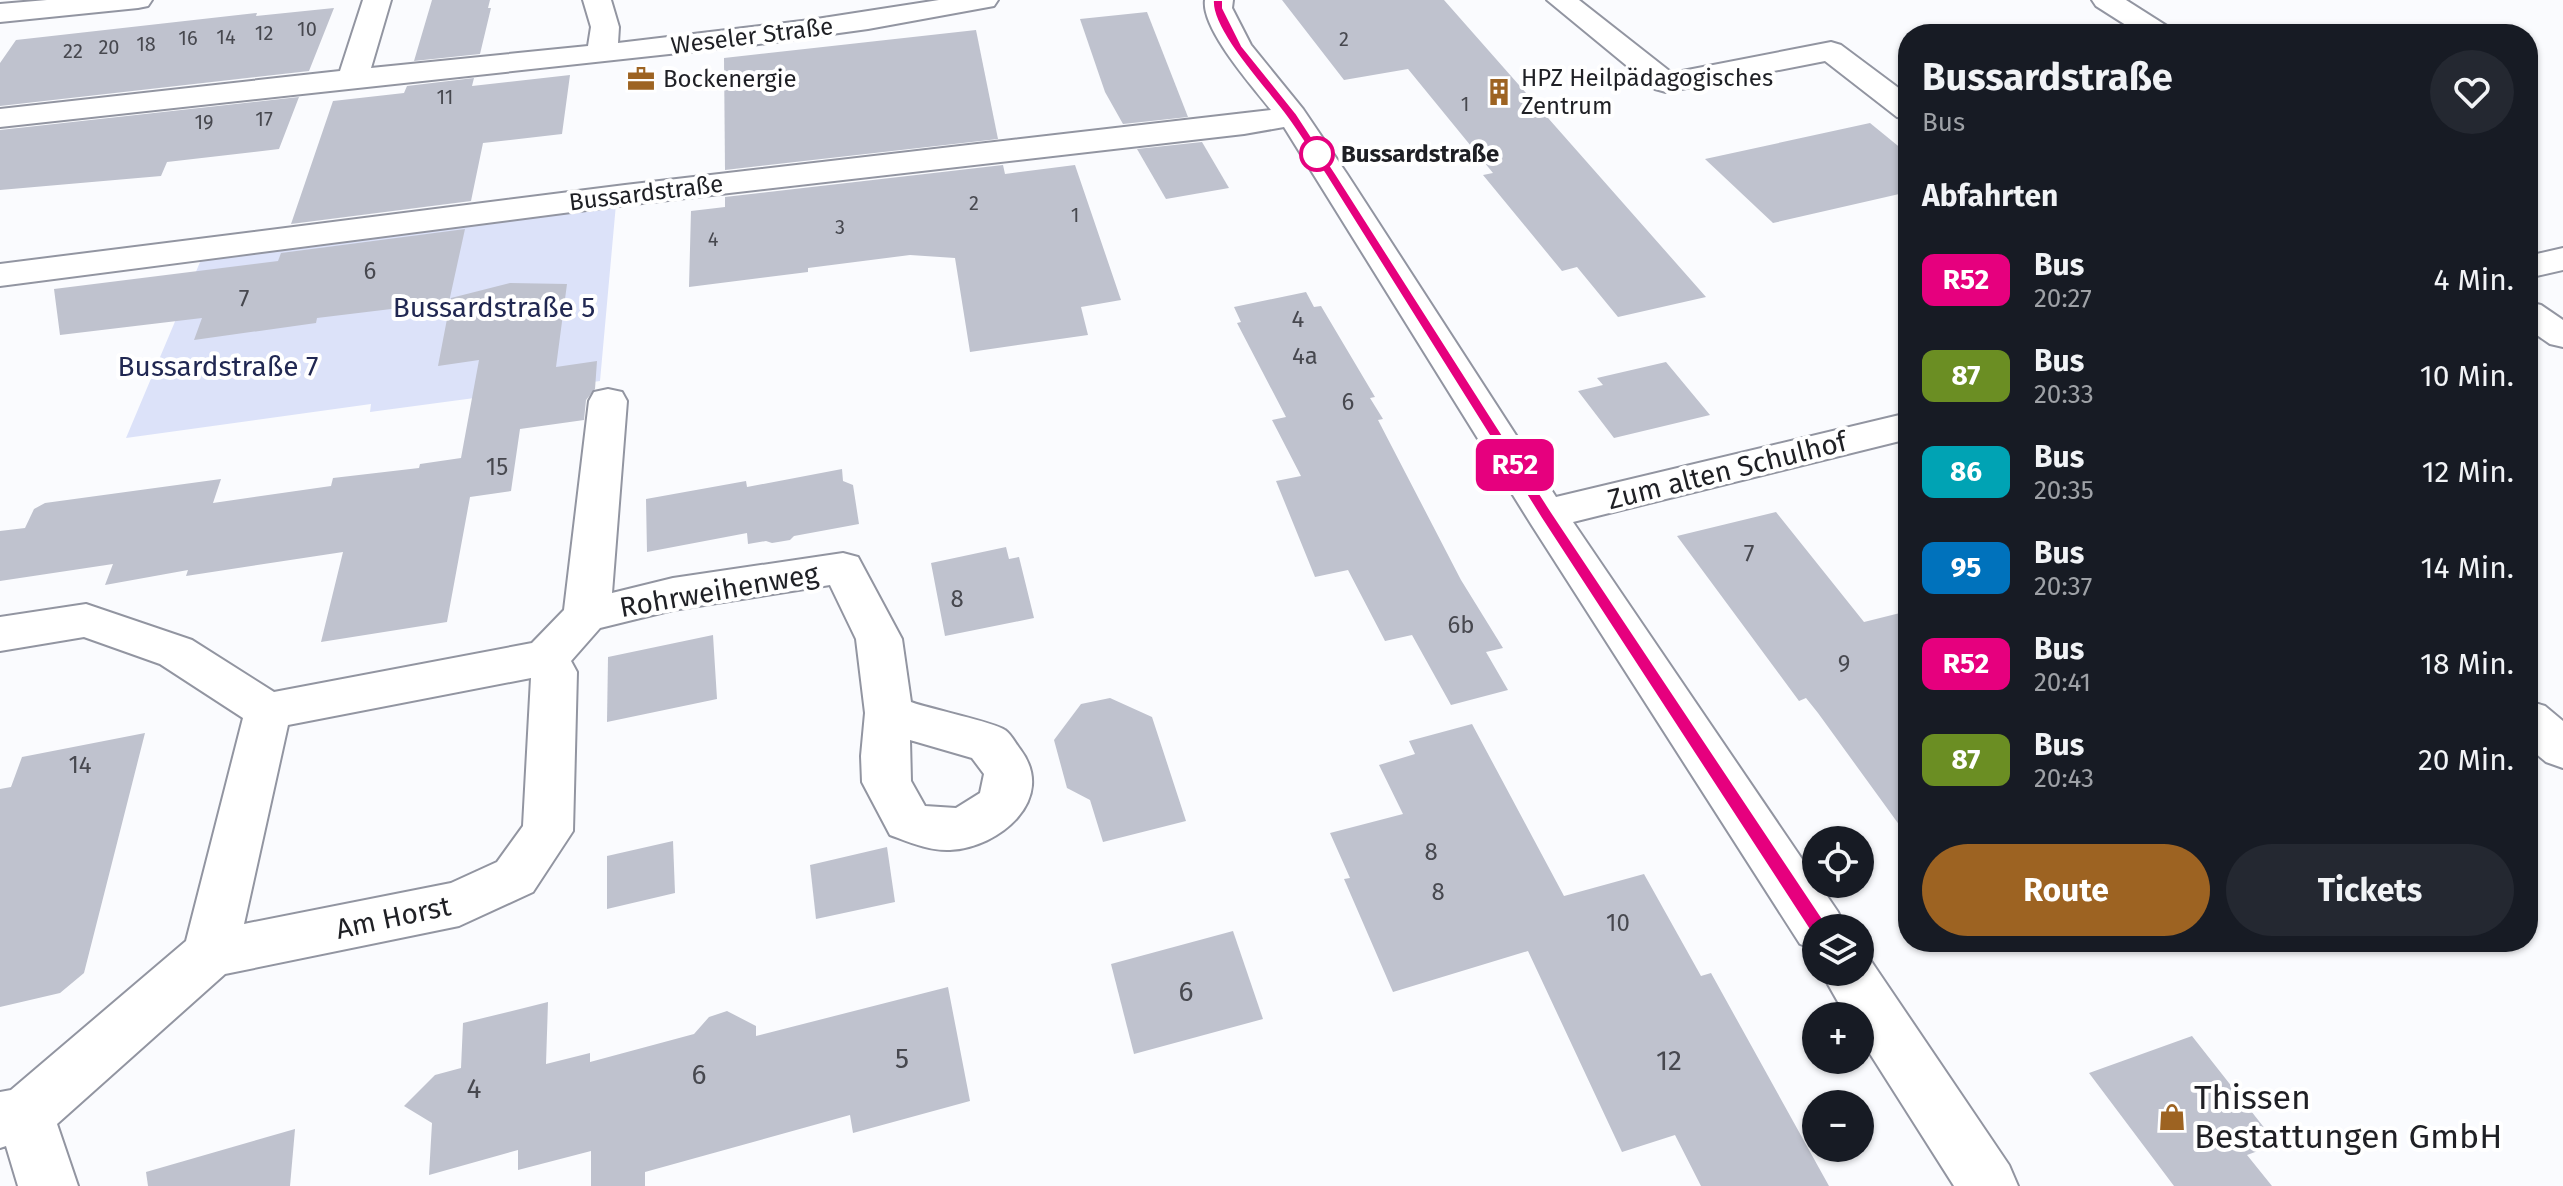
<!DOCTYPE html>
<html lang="de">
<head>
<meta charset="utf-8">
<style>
  body { margin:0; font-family:"Fira Sans",sans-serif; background:#242831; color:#f1f3f6; height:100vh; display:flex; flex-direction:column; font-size:30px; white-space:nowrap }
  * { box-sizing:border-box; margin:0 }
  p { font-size:26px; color:#9ea1a6 }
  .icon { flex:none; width:44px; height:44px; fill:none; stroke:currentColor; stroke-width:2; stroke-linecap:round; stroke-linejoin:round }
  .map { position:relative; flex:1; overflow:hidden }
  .side { position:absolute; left:1898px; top:24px; width:640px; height:928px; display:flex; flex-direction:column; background:#171b24; border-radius:32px; box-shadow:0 2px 6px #0004 }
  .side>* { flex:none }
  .badge { padding:0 16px; border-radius:12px; font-size:28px; line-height:52px }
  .controls { position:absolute; left:1802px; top:826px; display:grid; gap:16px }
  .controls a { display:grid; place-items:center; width:72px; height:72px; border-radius:50%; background:#171b24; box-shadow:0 2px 6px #0004; font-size:40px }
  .map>.badge { position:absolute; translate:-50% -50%; box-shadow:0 0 0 4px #fff }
  h2 { padding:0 24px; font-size:30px; line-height:72px }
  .round { display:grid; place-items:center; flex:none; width:84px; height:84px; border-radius:42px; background:#242831 }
  .overview { display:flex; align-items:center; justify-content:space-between; height:136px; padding:0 24px }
  h1 { font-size:38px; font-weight:700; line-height:60px }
  .button { display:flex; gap:16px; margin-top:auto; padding:16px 24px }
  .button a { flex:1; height:92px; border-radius:48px; background:#9d6322; color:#fff; font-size:32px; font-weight:700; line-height:92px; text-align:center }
  .button a+a { background:#242831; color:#f1f3f6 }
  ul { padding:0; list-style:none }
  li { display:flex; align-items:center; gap:24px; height:96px; padding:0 24px }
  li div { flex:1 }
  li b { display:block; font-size:30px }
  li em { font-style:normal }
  li .badge { min-width:88px; font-weight:700; text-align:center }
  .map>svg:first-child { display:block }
  .green { fill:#dce2f9 }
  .building { fill:#bfc2ce }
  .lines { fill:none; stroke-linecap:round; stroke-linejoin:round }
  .minor-casing { stroke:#9295a1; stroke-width:4 }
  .minor { fill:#fff; fill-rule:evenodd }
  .line { fill:#e6007e; stroke:#fff; stroke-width:2 }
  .stop-dot { fill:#fff; stroke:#e6007e; stroke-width:4 }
  .labels { text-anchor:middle; stroke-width:8; stroke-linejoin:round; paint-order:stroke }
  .far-number-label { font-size:20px; fill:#47484f }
  .far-street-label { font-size:24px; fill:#1f2025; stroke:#fff }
  .far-poi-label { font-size:24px; fill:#1f2025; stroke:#fff; text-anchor:start }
  .far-stop-label { font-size:24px; font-weight:bold; fill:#1f2025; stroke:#fff; text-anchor:start }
  .number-label { font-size:24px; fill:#47484f }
  .park-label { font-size:28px; fill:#212852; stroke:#fff }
  .street-label { font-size:28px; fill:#1f2025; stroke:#fff }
  .near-number-label { font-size:28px; fill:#47484f }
  .near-poi-label { font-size:34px; fill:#1f2025; stroke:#fff; text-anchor:start }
</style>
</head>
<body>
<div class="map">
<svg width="2563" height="1186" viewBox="0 0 2563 1186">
  <rect width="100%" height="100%" fill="#fafbfe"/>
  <path class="green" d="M616 204 600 381 370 412 371 404 126 438 203 255Z"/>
  <g class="building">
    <path d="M432 0H490L488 8H491L480 54 414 61Z"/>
    <path d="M1282 0H1444L1706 297 1618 317 1577 267 1562 271 1483 175 1493 173 1408 69 1344 80Z"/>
    <path d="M334 8 309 71 0 106V63L16 40 257 13 256 16Z"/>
    <path d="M1147 12 1188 117 1123 124 1105 92 1080 19Z"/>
    <path d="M976 30 998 139 725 170 724 58Z"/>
    <path d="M570 75 562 134 483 143 471 201 291 224 333 101 404 93 407 86 474 78 472 86Z"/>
    <path d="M299 97 279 149 167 162 161 176 0 190V130Z"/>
    <path d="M1870 123 1908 154V192L1773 223 1705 159Z"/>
    <path d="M1202 142 1229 188 1166 199 1137 149Z"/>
    <path d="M1003 165 1005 174 1075 165 1121 300 1081 307 1088 335 970 352 955 258 910 255 808 268V272L689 287 691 211 725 207V197Z"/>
    <path d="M465 229 449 302 317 318 316 323 194 340 202 318 60 335 54 289 278 261 281 253Z"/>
    <path d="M510 283 567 284 556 367 597 361 595 389 586 400 584 420 520 429 511 491 470 497 447 622 321 642 343 552 186 576 188 570 105 585 113 564 0 581V531L25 528 34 509 45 503 221 479 213 503 331 486 333 478 419 468 420 464 461 458 479 360 438 366 451 298Z"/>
    <path d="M1306 292 1314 307 1321 306 1375 397 1370 398 1383 419 1378 420 1461 580 1503 648 1486 652 1508 690 1451 705 1412 635 1385 641 1348 570 1315 577 1276 481 1301 476 1272 420 1286 417 1237 323 1241 322 1234 307Z"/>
    <path d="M1666 362 1710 415 1614 438 1578 391 1603 385 1597 378Z"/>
    <path d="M842 469 843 481 853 485 859 524 794 536 790 540 772 543 766 541 748 544 747 533 647 552 646 499 746 481 747 487Z"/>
    <path d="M1776 512 1864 622 1908 611V837L1818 713 1806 698 1799 701 1677 536Z"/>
    <path d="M1006 547 1009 559 1019 557 1034 618 945 636 931 563Z"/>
    <path d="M713 635 717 699 607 722 608 657Z"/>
    <path d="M1110 698 1152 717 1186 821 1103 842 1090 800 1067 788 1054 740 1081 704Z"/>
    <path d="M1472 724 1564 896 1644 874 1701 976 1711 973 1829 1186H1701L1675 1135 1622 1152 1528 951 1393 992 1344 879 1350 878 1330 833 1403 814 1379 765 1415 754 1409 741Z"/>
    <path d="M145 733 84 973 60 993 0 1007V789L11 787 22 757Z"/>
    <path d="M673 841 675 893 607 909V856Z"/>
    <path d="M887 847 895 902 816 919 810 865Z"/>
    <path d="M1233 931 1263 1019 1134 1054 1111 964Z"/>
    <path d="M948 987 970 1101 853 1133 850 1115 645 1172V1186H591V1151L518 1170V1150L429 1175 432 1123 404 1106 435 1075 461 1068 463 1023 548 1002 546 1064 590 1053V1062L694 1034 709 1017 727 1011 756 1026V1036Z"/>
    <path d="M2192 1036 2277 1144 2247 1155 2272 1186H2174L2089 1073Z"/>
    <path d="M295 1129 290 1186H148L146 1172Z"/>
  </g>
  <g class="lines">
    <g class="minor-casing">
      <g id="minor">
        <path d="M47 0H152L148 6 138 8 0 22V4Z"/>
        <path d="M363 0H391L371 68 588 46 591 27 583 0H611L619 27 618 43 810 20 939 0H998L994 6 868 29 752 45 0 127V109L340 71Z"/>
        <path d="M1205 0H1233L1232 8 1251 45 1303 109 1347 174 1556 497 1908 413V439L1573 522 1838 912 1845 928H1816V950L1800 944 1531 524 1284 127 1244 134 625 205 0 286V264L625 185 1271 110C1253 87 1201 29 1205 0Z"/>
        <path d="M1547 0H1579L1672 73 1831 42 1841 45 1908 95V119L1897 117 1825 61 1666 92 1655 89Z"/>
        <path d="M2092 0H2126L2170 28 2175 34H2140L2096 6Z"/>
        <path d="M2563 248V270L2528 278V256Z"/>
        <path d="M2528 302 2541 305 2563 320V347L2550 344 2528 329Z"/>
        <path d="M608 389 622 392 627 401 612 593 673 578 843 553 858 557 902 639 911 702C930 709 994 722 1005 730 1011 734 1016 744 1020 749 1058 799 999 848 950 850 929 851 909 842 890 835L862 782 861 756 865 713 856 639 830 585 673 610 600 628 571 661 577 672 573 831 533 892 459 926 225 974 57 1124 78 1186H18L6 1146 0 1148V1092L11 1090 186 941 243 718 160 664 84 637 0 651V617L86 604 192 640 274 692 532 643 564 610 589 401 594 392ZM531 678 523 826 497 862 451 883 244 924 288 725ZM910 740 972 758 984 774 980 793 956 808 925 806 911 781Z"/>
        <path d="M2528 701 2545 706 2563 721V768L2546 762 2528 747Z"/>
        <path d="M1860 952 1867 955 2009 1165 2018 1186H1954L1860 1038V1016H1846L1821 972H1860Z"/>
      </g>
    </g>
    <use href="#minor" class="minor"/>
  </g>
  <path class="line" d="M1213 0H1223V8L1242 46 1296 113 1336 174 1551 511 1825 922 1828 928 1825 934H1812L1541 518 1325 174C1312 155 1300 135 1286 116 1268 91 1210 30 1213 0Z"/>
  <defs>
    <g id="office-bare" transform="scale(2.16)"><path d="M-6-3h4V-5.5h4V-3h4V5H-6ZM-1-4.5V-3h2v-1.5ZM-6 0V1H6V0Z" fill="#9d6322" stroke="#fff" stroke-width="2.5" paint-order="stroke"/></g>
    <g id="building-bare" transform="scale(2.16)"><path d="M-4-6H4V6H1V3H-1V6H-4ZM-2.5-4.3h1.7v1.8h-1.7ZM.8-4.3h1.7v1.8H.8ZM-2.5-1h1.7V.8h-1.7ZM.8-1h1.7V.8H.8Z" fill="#9d6322" stroke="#fff" stroke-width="2.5" paint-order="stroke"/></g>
    <g id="shop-bare" transform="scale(2.16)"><path d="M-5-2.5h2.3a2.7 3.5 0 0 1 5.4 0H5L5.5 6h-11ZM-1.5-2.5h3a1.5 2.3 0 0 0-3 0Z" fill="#9d6322" stroke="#fff" stroke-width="2.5" paint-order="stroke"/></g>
  </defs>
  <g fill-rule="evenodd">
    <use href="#office-bare" x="641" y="79"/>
    <use href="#building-bare" x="1499" y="92"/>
    <use href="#shop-bare" x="2172" y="1117"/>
  </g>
  <circle class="stop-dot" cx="1317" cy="154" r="16"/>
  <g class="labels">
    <g class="far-number-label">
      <text x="307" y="36">10</text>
      <text x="264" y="40">12</text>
      <text x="226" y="44">14</text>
      <text x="188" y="45">16</text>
      <text x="1344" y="46">2</text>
      <text x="146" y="51">18</text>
      <text x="109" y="54">20</text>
      <text x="73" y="58">22</text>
      <text x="445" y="104">11</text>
      <text x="1465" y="111">1</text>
      <text x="264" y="126">17</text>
      <text x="204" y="129">19</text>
      <text x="974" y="210">2</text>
      <text x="1075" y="222">1</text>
      <text x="840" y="234">3</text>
      <text x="713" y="246">4</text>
    </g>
    <g class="far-street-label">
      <text transform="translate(752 36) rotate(-7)" y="8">Weseler Straße</text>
      <text transform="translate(646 193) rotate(-7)" y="8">Bussardstraße</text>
    </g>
    <g class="far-poi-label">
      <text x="1521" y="86">HPZ Heilpädagogisches<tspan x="1521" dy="28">Zentrum</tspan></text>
      <text x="663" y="87">Bockenergie</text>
    </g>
    <g class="far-stop-label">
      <text x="1341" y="162">Bussardstraße</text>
    </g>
    <g class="number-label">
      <text x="370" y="279">6</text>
      <text x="244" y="307">7</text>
      <text x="1298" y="327">4</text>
      <text x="1305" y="364">4a</text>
      <text x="1348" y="410">6</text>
      <text x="497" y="475">15</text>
      <text x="1749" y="562">7</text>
      <text x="957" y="607">8</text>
      <text x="1461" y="633">6b</text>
      <text x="1844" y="672">9</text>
      <text x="80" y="773">14</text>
      <text x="1431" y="860">8</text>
      <text x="1438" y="900">8</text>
      <text x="1618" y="931">10</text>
    </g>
    <g class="park-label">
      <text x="494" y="317">Bussardstraße 5</text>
      <text x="218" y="376">Bussardstraße 7</text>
    </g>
    <g class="street-label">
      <text transform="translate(1727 470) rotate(-14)" y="10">Zum alten Schulhof</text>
      <text transform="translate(719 590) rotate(-10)" y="10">Rohrweihenweg</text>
      <text transform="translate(393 917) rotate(-12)" y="10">Am Horst</text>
    </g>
    <g class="near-number-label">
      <text x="1186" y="1001">6</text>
      <text x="902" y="1068">5</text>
      <text x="1669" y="1070">12</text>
      <text x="699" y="1084">6</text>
      <text x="474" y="1098">4</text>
    </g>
    <g class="near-poi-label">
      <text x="2194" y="1109">Thissen<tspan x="2194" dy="39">Bestattungen GmbH</tspan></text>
    </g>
  </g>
</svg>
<div class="controls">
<a><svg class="icon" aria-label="locate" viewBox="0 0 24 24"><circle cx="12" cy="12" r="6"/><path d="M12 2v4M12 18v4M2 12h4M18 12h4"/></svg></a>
<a><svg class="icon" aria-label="layers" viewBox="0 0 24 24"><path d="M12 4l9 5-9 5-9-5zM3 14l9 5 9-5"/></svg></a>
<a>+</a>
<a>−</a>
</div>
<b class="badge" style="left:1515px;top:465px;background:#e6007e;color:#fff">R52</b>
<section class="side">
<div class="overview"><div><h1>Bussardstraße</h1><p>Bus</p></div><a class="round"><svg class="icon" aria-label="heart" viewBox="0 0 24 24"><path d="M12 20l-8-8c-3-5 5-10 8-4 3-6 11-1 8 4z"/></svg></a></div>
<h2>Abfahrten</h2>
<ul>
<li><span class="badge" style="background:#e6007e;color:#fff">R52</span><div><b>Bus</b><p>20:27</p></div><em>4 Min.</em></li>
<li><span class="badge" style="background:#6b8e23;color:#fff">87</span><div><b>Bus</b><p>20:33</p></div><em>10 Min.</em></li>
<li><span class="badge" style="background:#00a3b4;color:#fff">86</span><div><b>Bus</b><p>20:35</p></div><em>12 Min.</em></li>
<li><span class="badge" style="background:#0072bc;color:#fff">95</span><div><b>Bus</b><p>20:37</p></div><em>14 Min.</em></li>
<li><span class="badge" style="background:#e6007e;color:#fff">R52</span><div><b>Bus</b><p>20:41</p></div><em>18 Min.</em></li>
<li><span class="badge" style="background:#6b8e23;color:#fff">87</span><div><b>Bus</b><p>20:43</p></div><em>20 Min.</em></li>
</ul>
<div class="button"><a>Route</a><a>Tickets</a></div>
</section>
</div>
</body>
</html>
